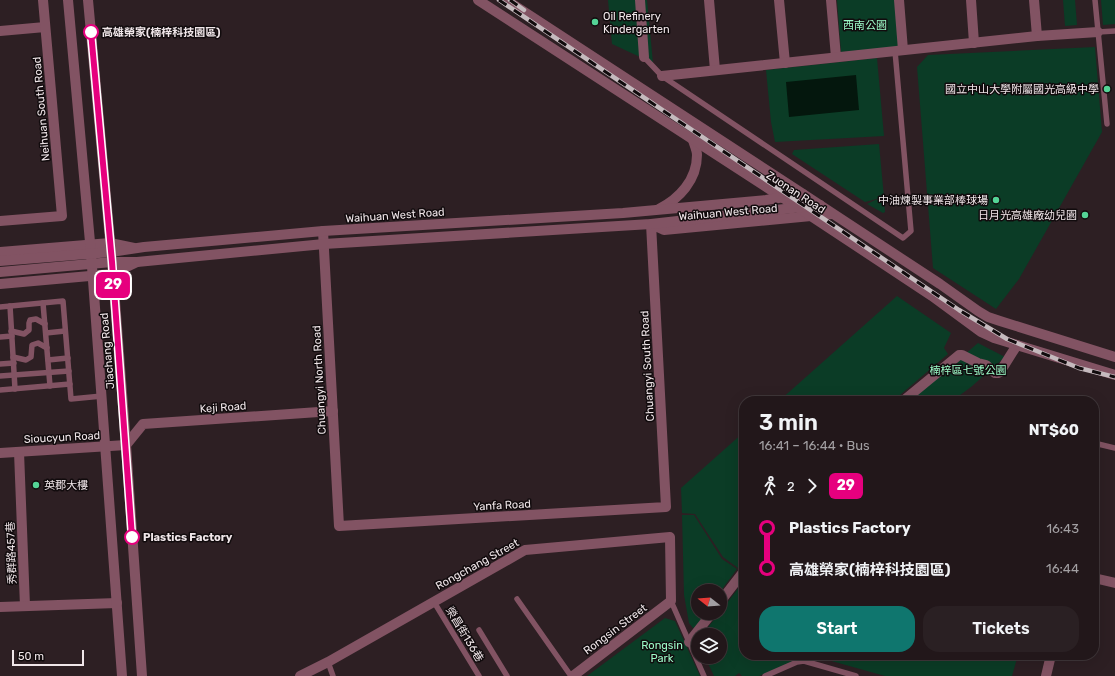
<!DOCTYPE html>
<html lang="en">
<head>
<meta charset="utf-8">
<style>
  body { margin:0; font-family:Rubik,"Noto Sans TC",sans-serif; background:#2a2023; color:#f1f3f6; height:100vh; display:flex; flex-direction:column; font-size:15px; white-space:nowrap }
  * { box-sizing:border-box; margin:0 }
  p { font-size:13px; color:#a29fa2 }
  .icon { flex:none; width:22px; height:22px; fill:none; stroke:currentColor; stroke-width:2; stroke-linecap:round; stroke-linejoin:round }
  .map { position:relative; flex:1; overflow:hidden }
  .sheet { position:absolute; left:739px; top:396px; width:360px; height:264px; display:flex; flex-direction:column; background:#22171a; border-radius:16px; box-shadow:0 4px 16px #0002,0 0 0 1px #3f3639 }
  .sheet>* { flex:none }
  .badge { padding:0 8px; border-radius:6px; font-size:14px; line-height:26px }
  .needle { width:26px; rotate:287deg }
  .buttons { position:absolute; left:691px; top:584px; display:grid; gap:8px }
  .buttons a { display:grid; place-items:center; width:36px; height:36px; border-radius:50%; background:#22171a; box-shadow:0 4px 16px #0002,0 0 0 1px #3f3639; font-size:20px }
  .scale { position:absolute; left:12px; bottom:10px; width:72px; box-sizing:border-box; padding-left:4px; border:2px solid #f0e6e9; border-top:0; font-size:11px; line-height:14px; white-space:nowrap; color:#f0e6e9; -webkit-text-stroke:3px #110b0d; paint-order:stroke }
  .map>.badge { position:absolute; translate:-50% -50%; box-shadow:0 0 0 2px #fff }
  .legs { display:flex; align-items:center; gap:6px; height:44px; padding:0 20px; font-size:13px }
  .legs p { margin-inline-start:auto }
  .headline { display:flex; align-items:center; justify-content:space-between; height:68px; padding:0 20px }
  h1 { font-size:22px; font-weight:600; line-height:30px }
  .action { display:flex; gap:8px; margin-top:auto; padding:8px 20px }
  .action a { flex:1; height:46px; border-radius:16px; background:#0f766e; color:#fff; font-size:16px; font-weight:600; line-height:46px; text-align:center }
  .action a+a { background:#2a2023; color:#f1f3f6 }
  ul { padding:0 20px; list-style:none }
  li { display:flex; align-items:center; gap:14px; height:40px; font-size:15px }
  li i { display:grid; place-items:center; width:6px; height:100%; margin:0 5px; background:currentColor }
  li i::after { content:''; width:10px; height:10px; margin:-5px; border:3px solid; border-radius:50%; background:#22171a }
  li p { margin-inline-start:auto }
  li:first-child i { background:linear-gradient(#0000 50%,currentColor 0) }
  li:last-child i { background:linear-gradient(currentColor 50%,#0000 0) }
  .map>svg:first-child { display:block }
  .green { fill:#0b3c26 }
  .water { fill:#04170d }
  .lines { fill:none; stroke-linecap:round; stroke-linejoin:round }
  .service { stroke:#825363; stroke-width:5.5 }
  .minor { stroke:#825363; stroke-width:10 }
  .tertiary { stroke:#825363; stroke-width:10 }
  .rail-casing { stroke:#c5babe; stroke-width:4.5 }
  .rail { stroke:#110b0d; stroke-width:3; stroke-dasharray:9; stroke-linecap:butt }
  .line-1-casing { stroke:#fff; stroke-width:9 }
  .line-1 { stroke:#e6007e; stroke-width:6 }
  .poi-dot { fill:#54d396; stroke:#110b0d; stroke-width:1.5 }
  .stop-1-dot { fill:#fff; stroke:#e6007e; stroke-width:2 }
  .labels { text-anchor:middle; stroke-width:3; stroke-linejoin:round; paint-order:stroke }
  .poi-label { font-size:11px; fill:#f0e6e9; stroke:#110b0d; text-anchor:end }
  .park-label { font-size:11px; fill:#9cfbc8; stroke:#110b0d }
  .stop-label { font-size:11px; font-weight:bold; fill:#f0e6e9; stroke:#110b0d; text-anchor:start }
  .street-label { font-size:11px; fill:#f0e6e9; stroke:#110b0d }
</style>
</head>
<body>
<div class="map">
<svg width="1115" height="676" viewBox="0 0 1115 676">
  <rect width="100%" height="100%" fill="#2d1f23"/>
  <g class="green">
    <path d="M608 0H647L653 63 612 44Z"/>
    <path d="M837 0H895L899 47 841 52Z"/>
    <path d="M1063 0H1075L1077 25 1065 26Z"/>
    <path d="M1101 0H1115V24L1103 25Z"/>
    <path d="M1095 47 1102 132 1019 279 996 309 933 268 917 67 928 55Z"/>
    <path d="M877 58 884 136 775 142 771 122 766 70Z"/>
    <path d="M879 144 884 197 865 202 792 154 794 150Z"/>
    <path d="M884 198 885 212 883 213 867 204 875 200Z"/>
    <path d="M897 296 951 333 944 348 948 354 893 401H779Z"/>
    <path d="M978 343 1005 357 971 387 952 401H910Z"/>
    <path d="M744 432V561L738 568 723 557 695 514 682 513 681 488Z"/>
    <path d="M682 515H694L722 559 737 569 720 592V591H698V613H706L696 627 693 628 689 623 684 595Z"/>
    <path d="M744 581V655H797L793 661 759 676H742L739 673 735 676H714L705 657H720V635H702Z"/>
    <path d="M665 618 675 621 700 676H587Z"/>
    <path d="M810 655H1018L1012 676H885Z"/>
  </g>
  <path class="water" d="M856 75 859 110 789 117 786 82Z"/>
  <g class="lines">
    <g class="service">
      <path d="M1095 0 1107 124"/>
      <path d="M1098 32 1115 31"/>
      <path d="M644 57 662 76 903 238 911 231 895 51"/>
      <path d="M43 303 50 386"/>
      <path d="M10 306 15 389"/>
      <path d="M0 307 63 301 71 399 102 396"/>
      <path d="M11 331 24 334 29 330V323L30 320 36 319 45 324"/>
      <path d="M46 333 65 331"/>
      <path d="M0 337 12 336"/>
      <path d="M13 357 26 360 31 357 32 345 38 343 47 348"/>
      <path d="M48 360 68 358"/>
      <path d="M0 364 14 363"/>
      <path d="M0 376 69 371"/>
      <path d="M0 390 70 384"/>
      <path d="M1094 443 1115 448"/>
      <path d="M517 599 571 676"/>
      <path d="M671 601 704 676"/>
      <path d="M434 602 479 676"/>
      <path d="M479 630 507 676"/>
      <path d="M328 662 333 676"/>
      <path d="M765 676 797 662 804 661 856 676"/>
    </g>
    <g class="minor">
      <path d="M640 0 644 57"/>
      <path d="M709 0 715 70"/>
      <path d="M779 0 785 63"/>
      <path d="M831 0 836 57"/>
      <path d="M899 0 903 50"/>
      <path d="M971 0 974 43"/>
      <path d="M1034 0 1037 36"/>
      <path d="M0 31 45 27"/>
      <path d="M662 76 1037 36 1098 32"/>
      <path d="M659 209C679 199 697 180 697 155 697 150 694 144 693 140"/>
      <path d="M0 221 62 216 43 0"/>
      <path d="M323 231 339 526 666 507 651 224 664 230 832 214"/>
      <path d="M0 252 110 243 134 248"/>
      <path d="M0 284 112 274 137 262"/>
      <path d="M903 401 959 355H962L978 363 986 365 995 373H998L1000 372 1017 345"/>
      <path d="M19 452 25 606"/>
      <path d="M0 453 126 445 143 424 333 411"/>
      <path d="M1094 578 1115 583"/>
      <path d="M720 602 744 571"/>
      <path d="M0 607 117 603"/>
      <path d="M689 642 712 613"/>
      <path d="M300 676 328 662 525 550 670 537 671 601 573 676"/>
      <path d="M1046 676 1051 655"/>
    </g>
    <g class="tertiary">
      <path d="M68 0 91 253 122 676"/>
      <path d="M88 0 112 262 126 445 142 676"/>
      <path d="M478 0 811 216 932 296 981 332 994 338 1115 375"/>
      <path d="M506 0 803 194 940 284 978 311 988 317 1000 321 1115 357"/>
      <path d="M0 261 111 252 144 247 323 231 623 213 766 200 803 194"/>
      <path d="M0 272 112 262H137L324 244 651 224 820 205"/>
    </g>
    <g class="rail-casing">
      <g id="rail">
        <path d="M499 0 959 310 1007 339 1079 368 1115 377"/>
        <path d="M510 0 524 10"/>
      </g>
    </g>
    <use href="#rail" class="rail"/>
  </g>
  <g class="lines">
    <g class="line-1-casing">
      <path id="line-1" d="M91 32 112 262 132 537"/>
    </g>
    <use href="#line-1" class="line-1"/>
  </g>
  <g class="poi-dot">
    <circle cx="595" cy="22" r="4"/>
    <circle cx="1107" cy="89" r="4"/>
    <circle cx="996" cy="200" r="4"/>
    <circle cx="1085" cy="215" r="4"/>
    <circle cx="36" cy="485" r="4"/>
  </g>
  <g class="stop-1-dot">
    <circle cx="91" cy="32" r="7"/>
    <circle cx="132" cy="537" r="7"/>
  </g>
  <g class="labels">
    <g class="poi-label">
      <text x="603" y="20" text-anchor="start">Oil Refinery<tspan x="603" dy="13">Kindergarten</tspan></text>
      <text x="1099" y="93">國立中山大學附屬國光高級中學</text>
      <text x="988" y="204">中油煉製事業部棒球場</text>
      <text x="1077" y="219">日月光高雄廠幼兒園</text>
      <text x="44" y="489" text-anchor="start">英郡大樓</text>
    </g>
    <g class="park-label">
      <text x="865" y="29">西南公園</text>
      <text x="968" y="374">楠梓區七號公園</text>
      <text x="662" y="649">Rongsin<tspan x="662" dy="13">Park</tspan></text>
    </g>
    <g class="stop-label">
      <text x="102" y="36">高雄榮家(楠梓科技園區)</text>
      <text x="143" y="541">Plastics Factory</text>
    </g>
    <g class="street-label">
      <text transform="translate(41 109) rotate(-95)" y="4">Neihuan South Road</text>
      <text transform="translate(796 192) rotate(33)" y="4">Zuonan Road</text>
      <text transform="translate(728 212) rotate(-5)" y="4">Waihuan West Road</text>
      <text transform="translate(395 215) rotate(-4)" y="4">Waihuan West Road</text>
      <text transform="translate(107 351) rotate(-95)" y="4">Jiachang Road</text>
      <text transform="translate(647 366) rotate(-93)" y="4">Chuangyi South Road</text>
      <text transform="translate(319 380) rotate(-93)" y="4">Chuangyi North Road</text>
      <text transform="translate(223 407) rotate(-4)" y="4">Keji Road</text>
      <text transform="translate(62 437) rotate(-3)" y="4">Sioucyun Road</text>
      <text transform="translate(502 505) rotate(-3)" y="4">Yanfa Road</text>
      <text transform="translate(11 553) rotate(-92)" y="4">秀群路457巷</text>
      <text transform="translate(477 564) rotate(-29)" y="4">Rongchang Street</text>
      <text transform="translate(615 629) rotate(-37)" y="4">Rongsin Street</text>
      <text transform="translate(465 634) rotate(59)" y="4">榮昌街136巷</text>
    </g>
  </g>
</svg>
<div class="buttons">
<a><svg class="needle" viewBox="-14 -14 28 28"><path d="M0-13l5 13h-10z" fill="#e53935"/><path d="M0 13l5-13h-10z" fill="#a29fa2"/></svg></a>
<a><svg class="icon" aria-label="layers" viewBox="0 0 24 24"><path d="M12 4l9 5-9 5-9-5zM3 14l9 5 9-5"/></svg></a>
</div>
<div class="scale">50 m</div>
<b class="badge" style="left:113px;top:285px;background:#e6007e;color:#fff">29</b>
<section class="sheet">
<div class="headline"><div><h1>3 min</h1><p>16:41 – 16:44 · Bus</p></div><b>NT$60</b></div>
<div class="legs"><svg class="icon" aria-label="walk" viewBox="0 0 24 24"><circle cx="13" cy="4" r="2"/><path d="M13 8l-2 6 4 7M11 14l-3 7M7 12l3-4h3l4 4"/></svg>2<svg class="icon" aria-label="forward" viewBox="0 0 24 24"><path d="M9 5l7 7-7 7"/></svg><b class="badge" style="background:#e6007e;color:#fff">29</b></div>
<ul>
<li><i style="color:#e6007e"></i><b>Plastics Factory</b><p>16:43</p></li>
<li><i style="color:#e6007e"></i><b>高雄榮家(楠梓科技園區)</b><p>16:44</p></li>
</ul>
<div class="action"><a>Start</a><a>Tickets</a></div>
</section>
</div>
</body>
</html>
